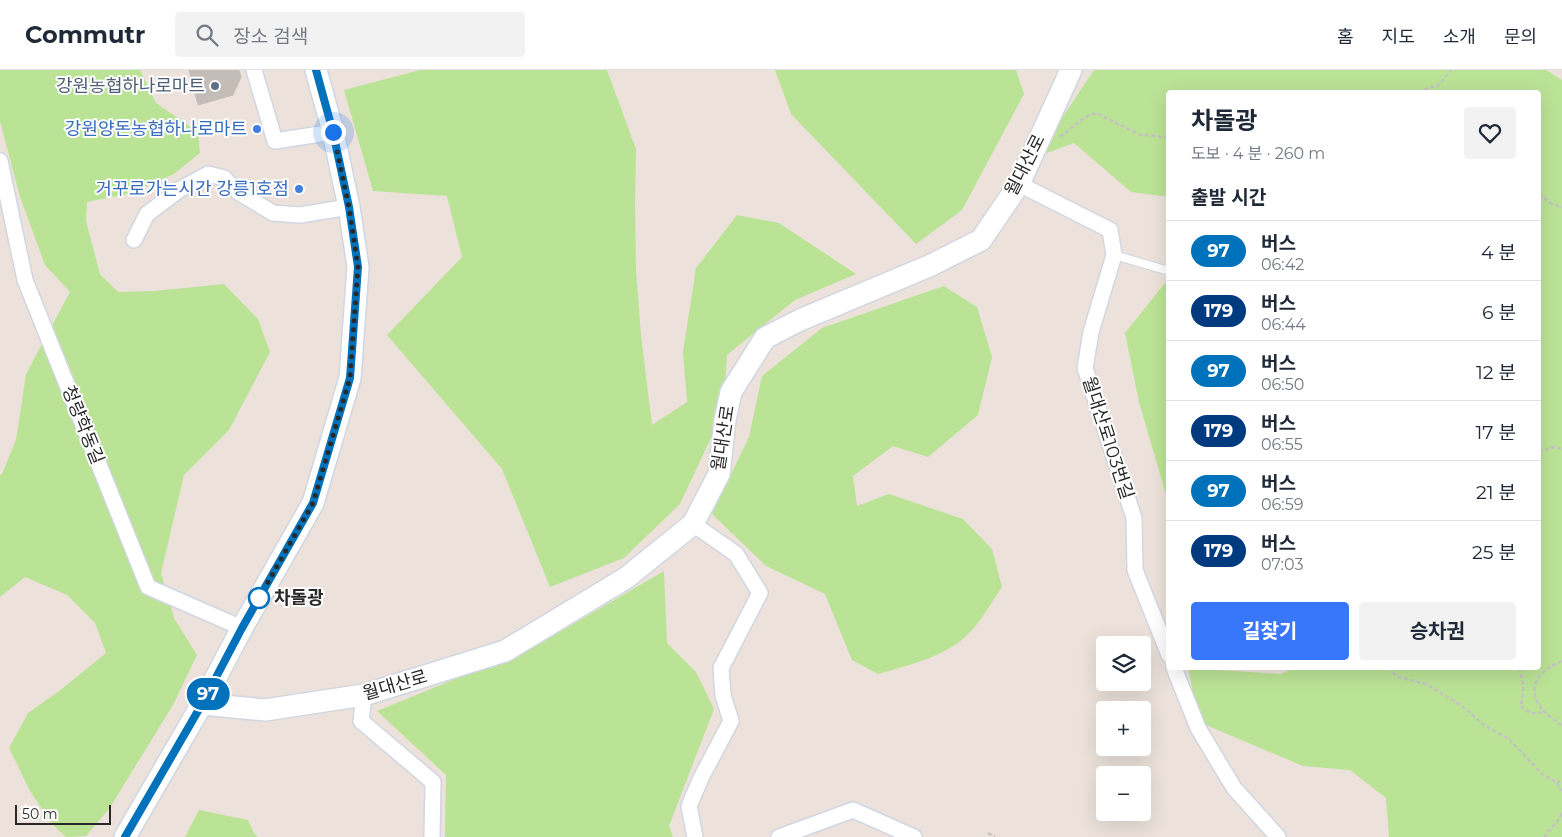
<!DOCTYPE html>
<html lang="ko">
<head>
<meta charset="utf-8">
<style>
  body { margin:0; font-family:Montserrat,"Noto Sans KR",sans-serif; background:#f2f2f3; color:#1f2937; height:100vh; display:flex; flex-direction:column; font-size:19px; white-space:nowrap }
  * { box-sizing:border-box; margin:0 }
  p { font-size:16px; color:#747a83 }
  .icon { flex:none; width:28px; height:28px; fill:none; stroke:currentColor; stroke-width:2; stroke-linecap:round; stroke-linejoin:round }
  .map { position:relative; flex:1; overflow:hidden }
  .drawer { position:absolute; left:1166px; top:20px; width:375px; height:580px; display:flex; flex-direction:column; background:#fff; border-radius:5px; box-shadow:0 5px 20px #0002 }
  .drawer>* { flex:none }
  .badge { padding:0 10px; border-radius:16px; font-size:18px; line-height:32px }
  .buttons { position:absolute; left:1096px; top:566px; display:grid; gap:10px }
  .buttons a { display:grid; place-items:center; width:55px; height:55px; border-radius:5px; background:#fff; box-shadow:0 5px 20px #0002; font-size:25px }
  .scale { position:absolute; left:15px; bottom:12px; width:96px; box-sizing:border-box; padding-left:5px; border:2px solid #292929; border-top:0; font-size:14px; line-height:18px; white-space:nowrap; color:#292929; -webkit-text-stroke:4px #fff; paint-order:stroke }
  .you { position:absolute; width:25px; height:25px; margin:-12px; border:4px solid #fff; border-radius:50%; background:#1a73e8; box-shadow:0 0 0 8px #1a73e833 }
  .map>.badge { position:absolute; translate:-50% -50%; box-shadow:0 0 0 2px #fff }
  h2 { padding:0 25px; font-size:19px; line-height:45px }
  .round { display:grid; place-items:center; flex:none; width:52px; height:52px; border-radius:5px; background:#f2f2f3 }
  .headline { display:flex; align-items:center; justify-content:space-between; height:85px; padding:0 25px }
  h1 { font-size:24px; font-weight:700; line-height:38px }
  .primary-button { display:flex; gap:10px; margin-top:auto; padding:10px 25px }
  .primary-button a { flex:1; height:58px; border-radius:5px; background:#3876fc; color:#fff; font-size:20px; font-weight:700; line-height:58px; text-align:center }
  .primary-button a+a { background:#f2f2f3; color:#1f2937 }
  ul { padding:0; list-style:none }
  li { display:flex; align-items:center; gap:15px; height:60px; padding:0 25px; border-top:1px solid #e0e1e3 }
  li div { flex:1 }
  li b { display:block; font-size:19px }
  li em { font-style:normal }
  li .badge { min-width:55px; font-weight:700; text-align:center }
  header { display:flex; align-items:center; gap:30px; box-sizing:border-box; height:70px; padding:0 25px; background:#fff; border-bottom:1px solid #e0e1e3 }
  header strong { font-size:24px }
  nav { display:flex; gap:28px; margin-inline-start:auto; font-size:18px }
  .search { width:350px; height:45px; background:#f2f2f3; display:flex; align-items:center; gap:12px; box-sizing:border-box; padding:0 18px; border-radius:5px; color:#747a83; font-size:19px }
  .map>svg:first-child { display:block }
  .green { fill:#bbe396 }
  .building { fill:#c4bcb7; stroke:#c7beb4 }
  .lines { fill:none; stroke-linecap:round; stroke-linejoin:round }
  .lane-casing { stroke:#d0d6e2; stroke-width:10 }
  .street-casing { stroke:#d0d6e2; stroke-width:18 }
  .secondary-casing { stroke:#d0d6e2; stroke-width:24 }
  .path { stroke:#c3c3c3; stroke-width:2.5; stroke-dasharray:4 2.5; stroke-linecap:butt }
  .lane { stroke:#fff; stroke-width:8 }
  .street { stroke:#fff; stroke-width:15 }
  .secondary { stroke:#fff; stroke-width:21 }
  .line-casing { stroke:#fff; stroke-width:11 }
  .line { stroke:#0072bc; stroke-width:8 }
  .walk { stroke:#292929; stroke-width:5; stroke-dasharray:0 9 }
  .service-dot { fill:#5c6f8a; stroke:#fff; stroke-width:2 }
  .shop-dot { fill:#3f7fe0; stroke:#fff; stroke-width:2 }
  .stop-dot { fill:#fff; stroke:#0072bc; stroke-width:2.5 }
  .labels { text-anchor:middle; stroke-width:4; stroke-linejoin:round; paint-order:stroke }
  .service-label { font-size:18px; fill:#4e5e75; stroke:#fff; text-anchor:end }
  .shop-label { font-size:18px; fill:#366cbe; stroke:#fff; text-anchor:end }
  .street-label { font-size:18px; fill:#292929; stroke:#fff }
  .stop-label { font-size:18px; font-weight:bold; fill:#292929; stroke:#fff; text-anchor:start }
</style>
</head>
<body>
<header>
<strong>Commutr</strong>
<div class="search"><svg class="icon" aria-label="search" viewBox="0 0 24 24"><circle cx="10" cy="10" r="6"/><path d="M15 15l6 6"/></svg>장소 검색</div>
<nav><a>홈</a><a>지도</a><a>소개</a><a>문의</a></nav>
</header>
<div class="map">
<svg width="1562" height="767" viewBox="0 0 1562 767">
  <rect width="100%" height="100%" fill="#ece2db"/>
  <g class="green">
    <path d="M0 0H140L156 33 198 62 200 83 174 104 127 124 87 132 86 151 100 204 118 222 154 221 224 214 258 249 270 282 229 360 184 405 161 503 174 548 197 585 173 635 109 739 86 766 66 767 51 753 30 721 9 678 28 643 58 622 106 583 95 553 67 525 25 507 0 527V405L2 404 16 370 26 304 70 222 45 195 20 127 0 51Z"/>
    <path d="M420 0H607L636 79 635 133 636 201 641 265 652 355 687 332 683 282 696 198 737 145 779 153 856 204 795 230 727 285 723 342 680 434 624 488 550 517 502 399 387 265 462 187 447 126 373 121 344 20Z"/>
    <path d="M775 0H1016L1024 24 962 140 916 174 791 44Z"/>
    <path d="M1094 0H1546L1562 10V767H1389L1386 728 1350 700 1303 696 1199 652 1188 598 1281 604 1293 598H1539V22H1169V127L1131 122 1074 73 1036 87Z"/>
    <path d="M1169 208V435L1139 332 1125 263Z"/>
    <path d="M944 216 977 237 992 287 978 345 928 387 893 376 853 406 857 436 889 424 963 449 992 479 1002 517C989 536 977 559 958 573 935 589 906 596 878 604L852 590 825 524 766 496 712 444 749 367 762 306 822 258Z"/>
    <path d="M664 501 667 573 696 602 714 639 669 756 673 767H445L446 705 377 641 534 577Z"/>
    <path d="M199 740 248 750 254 763 258 767H185Z"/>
  </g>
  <path class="building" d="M189 0H239L241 7 233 25 198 35Z"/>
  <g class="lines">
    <g class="lane-casing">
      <path id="lane" d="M1114 185 1169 201"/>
    </g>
    <g class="street-casing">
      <g id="street">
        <path d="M254 0 275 71 333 62"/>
        <path d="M0 91 25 210 148 517 242 558"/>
        <path d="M1019 114 1110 160 1114 185 1091 262 1085 298 1134 448 1135 500 1169 585"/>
        <path d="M134 170 147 144 179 120 208 104 224 108 238 122 273 143 300 145 349 137"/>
        <path d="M693 454 736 484 760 523 721 598 723 625 731 651 701 708 689 736 695 767"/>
        <path d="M1174 598 1198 658 1234 718 1278 767"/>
        <path d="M364 625 361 651 433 712 432 767"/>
        <path d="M779 767 853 740 914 767"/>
      </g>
    </g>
    <g class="secondary-casing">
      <g id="secondary">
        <path d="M202 634 265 640 364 625 505 581 626 508 693 454 719 404 725 350 731 322 765 268 800 250 929 196 981 170 1019 114 1071 0"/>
        <path d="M125 767 202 634 242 558 313 433 350 308 358 197 349 137 333 62 316 0"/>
      </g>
    </g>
    <g class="path">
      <path d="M1418 22 1439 15 1451 0"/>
      <path d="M1060 67 1084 48 1096 43 1141 65H1148L1169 68"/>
      <path d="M1539 124 1552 134 1562 137"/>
      <path d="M1539 382 1554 377 1562 379"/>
      <path d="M1562 591C1522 607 1529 636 1562 655"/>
      <path d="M1388 598 1398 607 1426 614 1462 636 1485 656 1509 669 1541 703 1557 713 1562 721"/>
      <path d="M1519 598C1523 609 1525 623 1520 635 1527 643 1533 645 1543 642"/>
      <path d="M1557 713 1562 709"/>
      <path d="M988 763 995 767"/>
      <path d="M1544 767 1560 748 1562 742"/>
    </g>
    <use href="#lane" class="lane"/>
    <use href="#street" class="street"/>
    <use href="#secondary" class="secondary"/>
  </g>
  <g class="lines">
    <g class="line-casing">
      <path id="line" d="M125 767 202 634 242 558 313 433 350 308 358 197 349 137 333 62 316 0"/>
    </g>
    <use href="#line" class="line"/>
    <path class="walk" d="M259 528 313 433 350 308 358 197 349 137 333 62"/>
  </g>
  <circle class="service-dot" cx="215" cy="16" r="5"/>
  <g class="shop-dot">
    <circle cx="257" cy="59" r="5"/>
    <circle cx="299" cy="119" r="5"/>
  </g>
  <circle class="stop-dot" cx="259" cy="528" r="10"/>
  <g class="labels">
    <g class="service-label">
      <text x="205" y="22">강원농협하나로마트</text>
    </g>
    <g class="shop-label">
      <text x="247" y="65">강원양돈농협하나로마트</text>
      <text x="289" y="125">거꾸로가는시간 강릉1호점</text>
    </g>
    <g class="street-label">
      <text transform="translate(1025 95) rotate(-63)" y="6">월대산로</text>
      <text transform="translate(83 355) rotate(68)" y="6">청량학동길</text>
      <text transform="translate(723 368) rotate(-81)" y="6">월대산로</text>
      <text transform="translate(1108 368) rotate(72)" y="6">월대산로103번길</text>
      <text transform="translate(395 615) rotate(-16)" y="6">월대산로</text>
    </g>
    <g class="stop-label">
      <text x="274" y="534">차돌광</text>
    </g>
  </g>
</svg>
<div class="buttons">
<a><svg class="icon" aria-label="layers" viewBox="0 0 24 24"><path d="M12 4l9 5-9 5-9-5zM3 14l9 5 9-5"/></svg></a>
<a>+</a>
<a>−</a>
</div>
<div class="scale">50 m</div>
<div class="you" style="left:333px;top:62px"></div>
<b class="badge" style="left:208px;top:624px;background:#0072bc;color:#fff">97</b>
<section class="drawer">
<div class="headline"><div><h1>차돌광</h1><p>도보 · 4 분 · 260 m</p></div><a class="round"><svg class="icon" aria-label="heart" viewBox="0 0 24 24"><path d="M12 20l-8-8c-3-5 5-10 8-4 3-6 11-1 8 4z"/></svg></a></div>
<h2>출발 시간</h2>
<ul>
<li><span class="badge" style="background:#0072bc;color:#fff">97</span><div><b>버스</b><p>06:42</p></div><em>4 분</em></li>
<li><span class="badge" style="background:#003b80;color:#fff">179</span><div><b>버스</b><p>06:44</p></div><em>6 분</em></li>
<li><span class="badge" style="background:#0072bc;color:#fff">97</span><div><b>버스</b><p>06:50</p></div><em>12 분</em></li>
<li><span class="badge" style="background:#003b80;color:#fff">179</span><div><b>버스</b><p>06:55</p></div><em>17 분</em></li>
<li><span class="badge" style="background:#0072bc;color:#fff">97</span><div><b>버스</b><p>06:59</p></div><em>21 분</em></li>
<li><span class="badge" style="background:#003b80;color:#fff">179</span><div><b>버스</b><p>07:03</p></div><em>25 분</em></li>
</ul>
<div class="primary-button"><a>길찾기</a><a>승차권</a></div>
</section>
</div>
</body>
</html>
